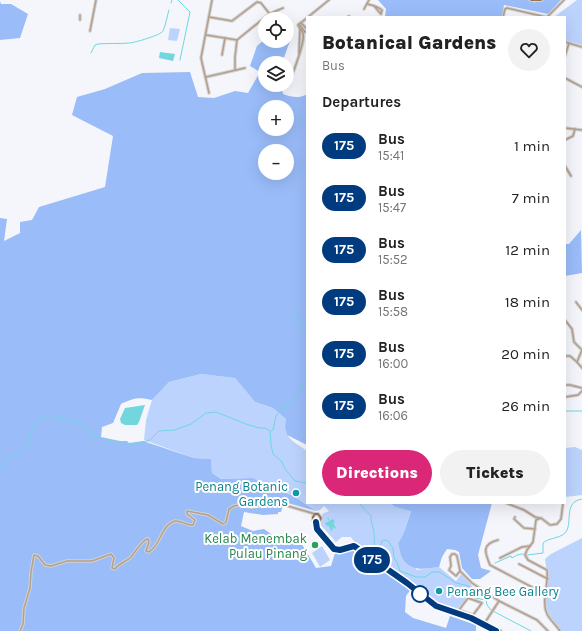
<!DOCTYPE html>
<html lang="en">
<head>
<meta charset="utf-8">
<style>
  body { margin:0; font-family:Karla,sans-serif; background:#f2f2f2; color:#222; height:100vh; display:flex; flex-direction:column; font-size:15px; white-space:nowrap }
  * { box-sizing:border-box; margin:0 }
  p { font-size:13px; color:#767676 }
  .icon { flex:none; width:22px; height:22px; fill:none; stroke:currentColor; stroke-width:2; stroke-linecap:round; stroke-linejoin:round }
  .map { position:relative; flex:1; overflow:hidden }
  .panel { position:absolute; left:306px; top:16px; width:260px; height:488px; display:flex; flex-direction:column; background:#fff; border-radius:0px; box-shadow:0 4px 16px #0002 }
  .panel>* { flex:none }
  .badge { padding:0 8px; border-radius:13px; font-size:14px; line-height:26px }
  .controls { position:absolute; left:258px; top:12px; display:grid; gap:8px }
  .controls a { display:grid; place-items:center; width:36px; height:36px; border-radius:50%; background:#fff; box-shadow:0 4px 16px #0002; font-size:20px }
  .map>.badge { position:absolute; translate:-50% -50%; box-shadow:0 0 0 2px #fff }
  h2 { padding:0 16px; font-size:15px; line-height:36px }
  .round { display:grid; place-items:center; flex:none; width:42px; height:42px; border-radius:21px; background:#f2f2f2 }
  .headline { display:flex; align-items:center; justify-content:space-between; height:68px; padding:0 16px }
  h1 { font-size:19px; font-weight:800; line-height:30px }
  .button { display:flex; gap:8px; margin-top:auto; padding:8px 16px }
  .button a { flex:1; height:46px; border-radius:24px; background:#db2777; color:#fff; font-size:16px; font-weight:800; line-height:46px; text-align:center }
  .button a+a { background:#f2f2f2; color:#222 }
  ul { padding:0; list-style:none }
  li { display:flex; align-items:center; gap:12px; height:52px; padding:0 16px }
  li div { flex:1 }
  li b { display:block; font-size:15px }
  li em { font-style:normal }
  li .badge { min-width:44px; font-weight:700; text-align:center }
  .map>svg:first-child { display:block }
  .green { fill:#bcd3fe }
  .forest { fill:#9abcf9; fill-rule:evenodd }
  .water { fill:#71d6de }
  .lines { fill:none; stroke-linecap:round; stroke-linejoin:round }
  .stream { stroke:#71d6de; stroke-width:1 }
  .street-casing { stroke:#d0d2d7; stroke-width:3.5 }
  .secondary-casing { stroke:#d0d2d7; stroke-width:4 }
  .street { stroke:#b7a088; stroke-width:1.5 }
  .secondary { stroke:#977753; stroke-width:2 }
  .line-casing { stroke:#fff; stroke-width:9 }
  .line { stroke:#003b80; stroke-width:6 }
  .culture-dot { fill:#0f9aa8; stroke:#fff; stroke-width:1.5 }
  .leisure-dot { fill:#2e9e5b; stroke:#fff; stroke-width:1.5 }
  .stop-dot { fill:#fff; stroke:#003b80; stroke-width:2 }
  .labels { text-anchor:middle; stroke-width:4; stroke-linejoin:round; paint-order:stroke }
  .culture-label { font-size:13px; fill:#0d838f; stroke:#fff; text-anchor:end }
  .leisure-label { font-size:13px; fill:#27864d; stroke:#fff; text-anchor:end }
</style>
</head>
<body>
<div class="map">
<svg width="582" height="631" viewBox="0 0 582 631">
  <rect width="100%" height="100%" fill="#f4f6fb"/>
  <g class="green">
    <path d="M577 0H582V45L567 41 565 48V17H554Z"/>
    <path d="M170 28 180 29 177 41 168 40Z"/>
    <path d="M201 374 235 378 255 402 273 408 286 419C283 439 293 440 307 451V503H390L395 507 411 510C407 522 405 534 398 543L417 570 439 567 456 581 462 573 468 580 475 591 472 592 456 611 435 604 428 597 357 546 351 537H342L336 542 319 523 322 520V514L329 511 324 506 320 510 316 511 295 497 253 478 223 479 212 473 211 459 194 458 144 440 146 420 152 400 169 382Z"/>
    <path d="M575 447 582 450V495L565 497V448Z"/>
    <path d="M582 538V631H561L549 616 544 608V595L548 580 545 559 551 554Z"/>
    <path d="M322 546 330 560 320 567 312 553Z"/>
  </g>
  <g class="forest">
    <path d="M378 0H528C535 4 538 2 544 0 549 0 556 0 561 0L548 14 504 5 502 17H385L386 9Z"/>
    <path d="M0 1 1 4H11L28 14 20 38 0 40Z"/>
    <path d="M287 38 290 41 282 63H265V85H281L283 94C292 97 299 99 307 94V445L287 435 285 427 286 419 273 408 255 402 235 378 201 374 169 382 152 400C138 397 134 398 121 404L113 423 102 427 101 437 120 441H127L129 443 143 441 194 458 211 459 212 473 222 479 253 478 295 497 316 511 284 502 281 512H278V514L263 515 244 512 241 526 253 531 264 529 285 544 300 541 316 568 331 566 335 553 349 551H357L411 589 406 596 405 612 413 618 446 628 450 616 476 625V631H0V218L7 219 4 241 20 233V222L32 220 39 207 105 187 113 136 72 115 77 97 105 89 142 73 190 72 198 97 214 98 235 91 248 93 260 72 250 66 257 46 265 39V41H287ZM265 107H287V129H265ZM265 151H287V173H265Z"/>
    <path d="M581 230 582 273 565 276V244H569Z"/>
    <path d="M390 503H492L478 555 481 568 491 571 480 579H472L462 568 459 552 455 550 447 549 442 557 439 567C425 569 412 572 403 559 400 555 400 548 398 543 405 534 407 522 411 511L395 507Z"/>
  </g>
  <g class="water">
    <path d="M160 52 175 54 173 61 159 58Z"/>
    <path d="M145 405 139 422 137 425H125L121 423 120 419 125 408Z"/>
    <path d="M327 518H329V521L333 519 335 522 333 523 336 528 334 529V527L332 528 333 530 331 531 329 526H327L325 523 329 521Z"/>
  </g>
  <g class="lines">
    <g class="stream">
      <path d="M178 0 190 12 180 60"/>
      <path d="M171 3 172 0"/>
      <path d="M91 53 95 45 98 44C108 43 119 44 129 43 134 43 161 35 163 31 166 25 167 16 169 10"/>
      <path d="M296 312 300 324 307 336"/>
      <path d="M300 386V384L307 377"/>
      <path d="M565 411H582"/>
      <path d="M271 431 273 430 276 416 283 408 302 390 304 382 307 378"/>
      <path d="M0 465 2 466 5 464 6 459C31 450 27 441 36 420L50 417 70 420 79 423 87 428 92 436 120 443 130 444H136L150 440 159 431 175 430 191 424 206 413 216 412 246 424 259 428H265L270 431 271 445 273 454 282 462 285 469 295 481 307 483"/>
      <path d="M359 503 371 516C371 525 373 525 374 532 375 541 372 550 383 551L384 549 380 547 382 541 384 540 388 541 393 548 394 558 397 562 400 571 416 577H425L432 572H440L456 583 469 586 472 590 475 598 486 600 487 605 491 610 531 631"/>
      <path d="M495 563 511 556 512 558 517 555 522 554 527 555 543 553V543C549 537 563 539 567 530 572 519 564 502 582 499"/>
    </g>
    <g class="street-casing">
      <g id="street">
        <path d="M367 4C372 5 378 7 382 10L381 14 375 7"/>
        <path d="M364 9 369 0"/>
        <path d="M80 15V20"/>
        <path d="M209 17 232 21 257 2 261 3 269 13"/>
        <path d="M308 17 329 0"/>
        <path d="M348 17 349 16"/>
        <path d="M503 17 505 9 507 8 546 17"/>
        <path d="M547 17 564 0"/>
        <path d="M301 23 307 29"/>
        <path d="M299 24 305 32 307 31"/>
        <path d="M90 31 96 0"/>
        <path d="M206 35 237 40 269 14 283 8"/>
        <path d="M565 42 582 47"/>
        <path d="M299 53 300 29"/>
        <path d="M222 55 225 38"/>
        <path d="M565 56 569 43"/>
        <path d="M235 70V57L237 40"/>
        <path d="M206 77 245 68"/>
        <path d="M565 78 582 87"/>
        <path d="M289 84C292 74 306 42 303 33 302 30 299 28 298 25L307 18"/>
        <path d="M209 93 201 58 212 0"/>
        <path d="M565 128 582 130"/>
        <path d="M565 140 573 136 575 129"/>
        <path d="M565 166 571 176"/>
        <path d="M576 302 582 310"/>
        <path d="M565 320 572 329 574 342 582 350 577 362 582 368"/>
        <path d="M565 356H570L577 362"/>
        <path d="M565 385H570L582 388"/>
        <path d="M565 397 578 395 582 391"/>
        <path d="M506 503 524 510 535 517 539 518"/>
        <path d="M515 517 514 519 524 528 535 529"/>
        <path d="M498 540C481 544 485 553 490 565L545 594"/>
        <path d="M452 554H455L457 556 460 571 456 576 449 570 451 566 450 557Z"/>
        <path d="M500 558 522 547 530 546"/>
        <path d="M519 564 548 579"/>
        <path d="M460 571 472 583 499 601 537 620 548 631"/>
        <path d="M457 614 459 610 473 615 482 603 468 598 459 610"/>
        <path d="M485 622 501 631"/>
        <path d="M484 624 499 601"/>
        <path d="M20 631 23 624 24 608 30 588 31 572 34 555 38 556 45 565 51 566 67 561H92L111 554 114 558 112 568 115 569C119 563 126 562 131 557 136 551 138 546 145 540L148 539 149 542 146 551 149 552C161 545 161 525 175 521 181 520 186 526 193 525L195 520 187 514V511L208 515 223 524 226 522 229 509 234 506 239 505 251 507 281 504 315 514"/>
        <path d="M560 631C556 625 550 620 547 614 541 601 549 584 547 570L528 560 525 555 527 550 533 542 536 520 541 518 550 525 557 524 561 519 563 503"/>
      </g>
    </g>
    <g class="secondary-casing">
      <g id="secondary">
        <path d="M531 0H541"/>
        <path d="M316 522H319L321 518 318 514H315L313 517V520L316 522 317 529 334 549 340 550 354 546 407 583 436 606 471 618 496 631"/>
      </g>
    </g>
    <use href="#street" class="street"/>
    <use href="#secondary" class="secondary"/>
  </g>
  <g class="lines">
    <g class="line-casing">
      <path id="line" d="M316 522 317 529 334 549 340 550 354 546 407 583 436 606 471 618 496 631"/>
    </g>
    <use href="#line" class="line"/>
  </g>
  <g class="culture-dot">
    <circle cx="296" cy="493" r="4"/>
    <circle cx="439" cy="591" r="4"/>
  </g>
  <circle class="leisure-dot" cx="315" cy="545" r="4"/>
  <circle class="stop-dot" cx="420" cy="594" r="8"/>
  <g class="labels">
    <g class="culture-label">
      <text x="288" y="491">Penang Botanic<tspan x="288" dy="15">Gardens</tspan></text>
      <text x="447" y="596" text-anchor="start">Penang Bee Gallery</text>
    </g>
    <g class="leisure-label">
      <text x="307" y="543">Kelab Menembak<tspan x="307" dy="15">Pulau Pinang</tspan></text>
    </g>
  </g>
</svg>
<div class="controls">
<a><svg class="icon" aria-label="locate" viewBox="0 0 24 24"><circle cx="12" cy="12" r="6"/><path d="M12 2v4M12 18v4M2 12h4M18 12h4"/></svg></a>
<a><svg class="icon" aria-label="layers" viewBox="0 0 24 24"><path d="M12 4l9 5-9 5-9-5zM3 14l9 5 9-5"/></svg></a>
<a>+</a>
<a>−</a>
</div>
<b class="badge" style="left:372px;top:560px;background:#003b80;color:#fff">175</b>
<section class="panel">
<div class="headline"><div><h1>Botanical Gardens</h1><p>Bus</p></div><a class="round"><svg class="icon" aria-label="heart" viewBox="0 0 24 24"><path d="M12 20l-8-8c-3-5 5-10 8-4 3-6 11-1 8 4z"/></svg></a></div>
<h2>Departures</h2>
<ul>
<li><span class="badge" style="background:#003b80;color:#fff">175</span><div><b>Bus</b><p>15:41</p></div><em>1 min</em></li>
<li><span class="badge" style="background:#003b80;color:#fff">175</span><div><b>Bus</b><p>15:47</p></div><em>7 min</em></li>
<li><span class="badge" style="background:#003b80;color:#fff">175</span><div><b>Bus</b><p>15:52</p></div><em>12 min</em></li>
<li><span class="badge" style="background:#003b80;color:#fff">175</span><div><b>Bus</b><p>15:58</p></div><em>18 min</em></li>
<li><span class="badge" style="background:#003b80;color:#fff">175</span><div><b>Bus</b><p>16:00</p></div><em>20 min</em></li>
<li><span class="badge" style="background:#003b80;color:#fff">175</span><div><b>Bus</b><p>16:06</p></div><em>26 min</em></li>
</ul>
<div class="button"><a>Directions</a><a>Tickets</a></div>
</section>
</div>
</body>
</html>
